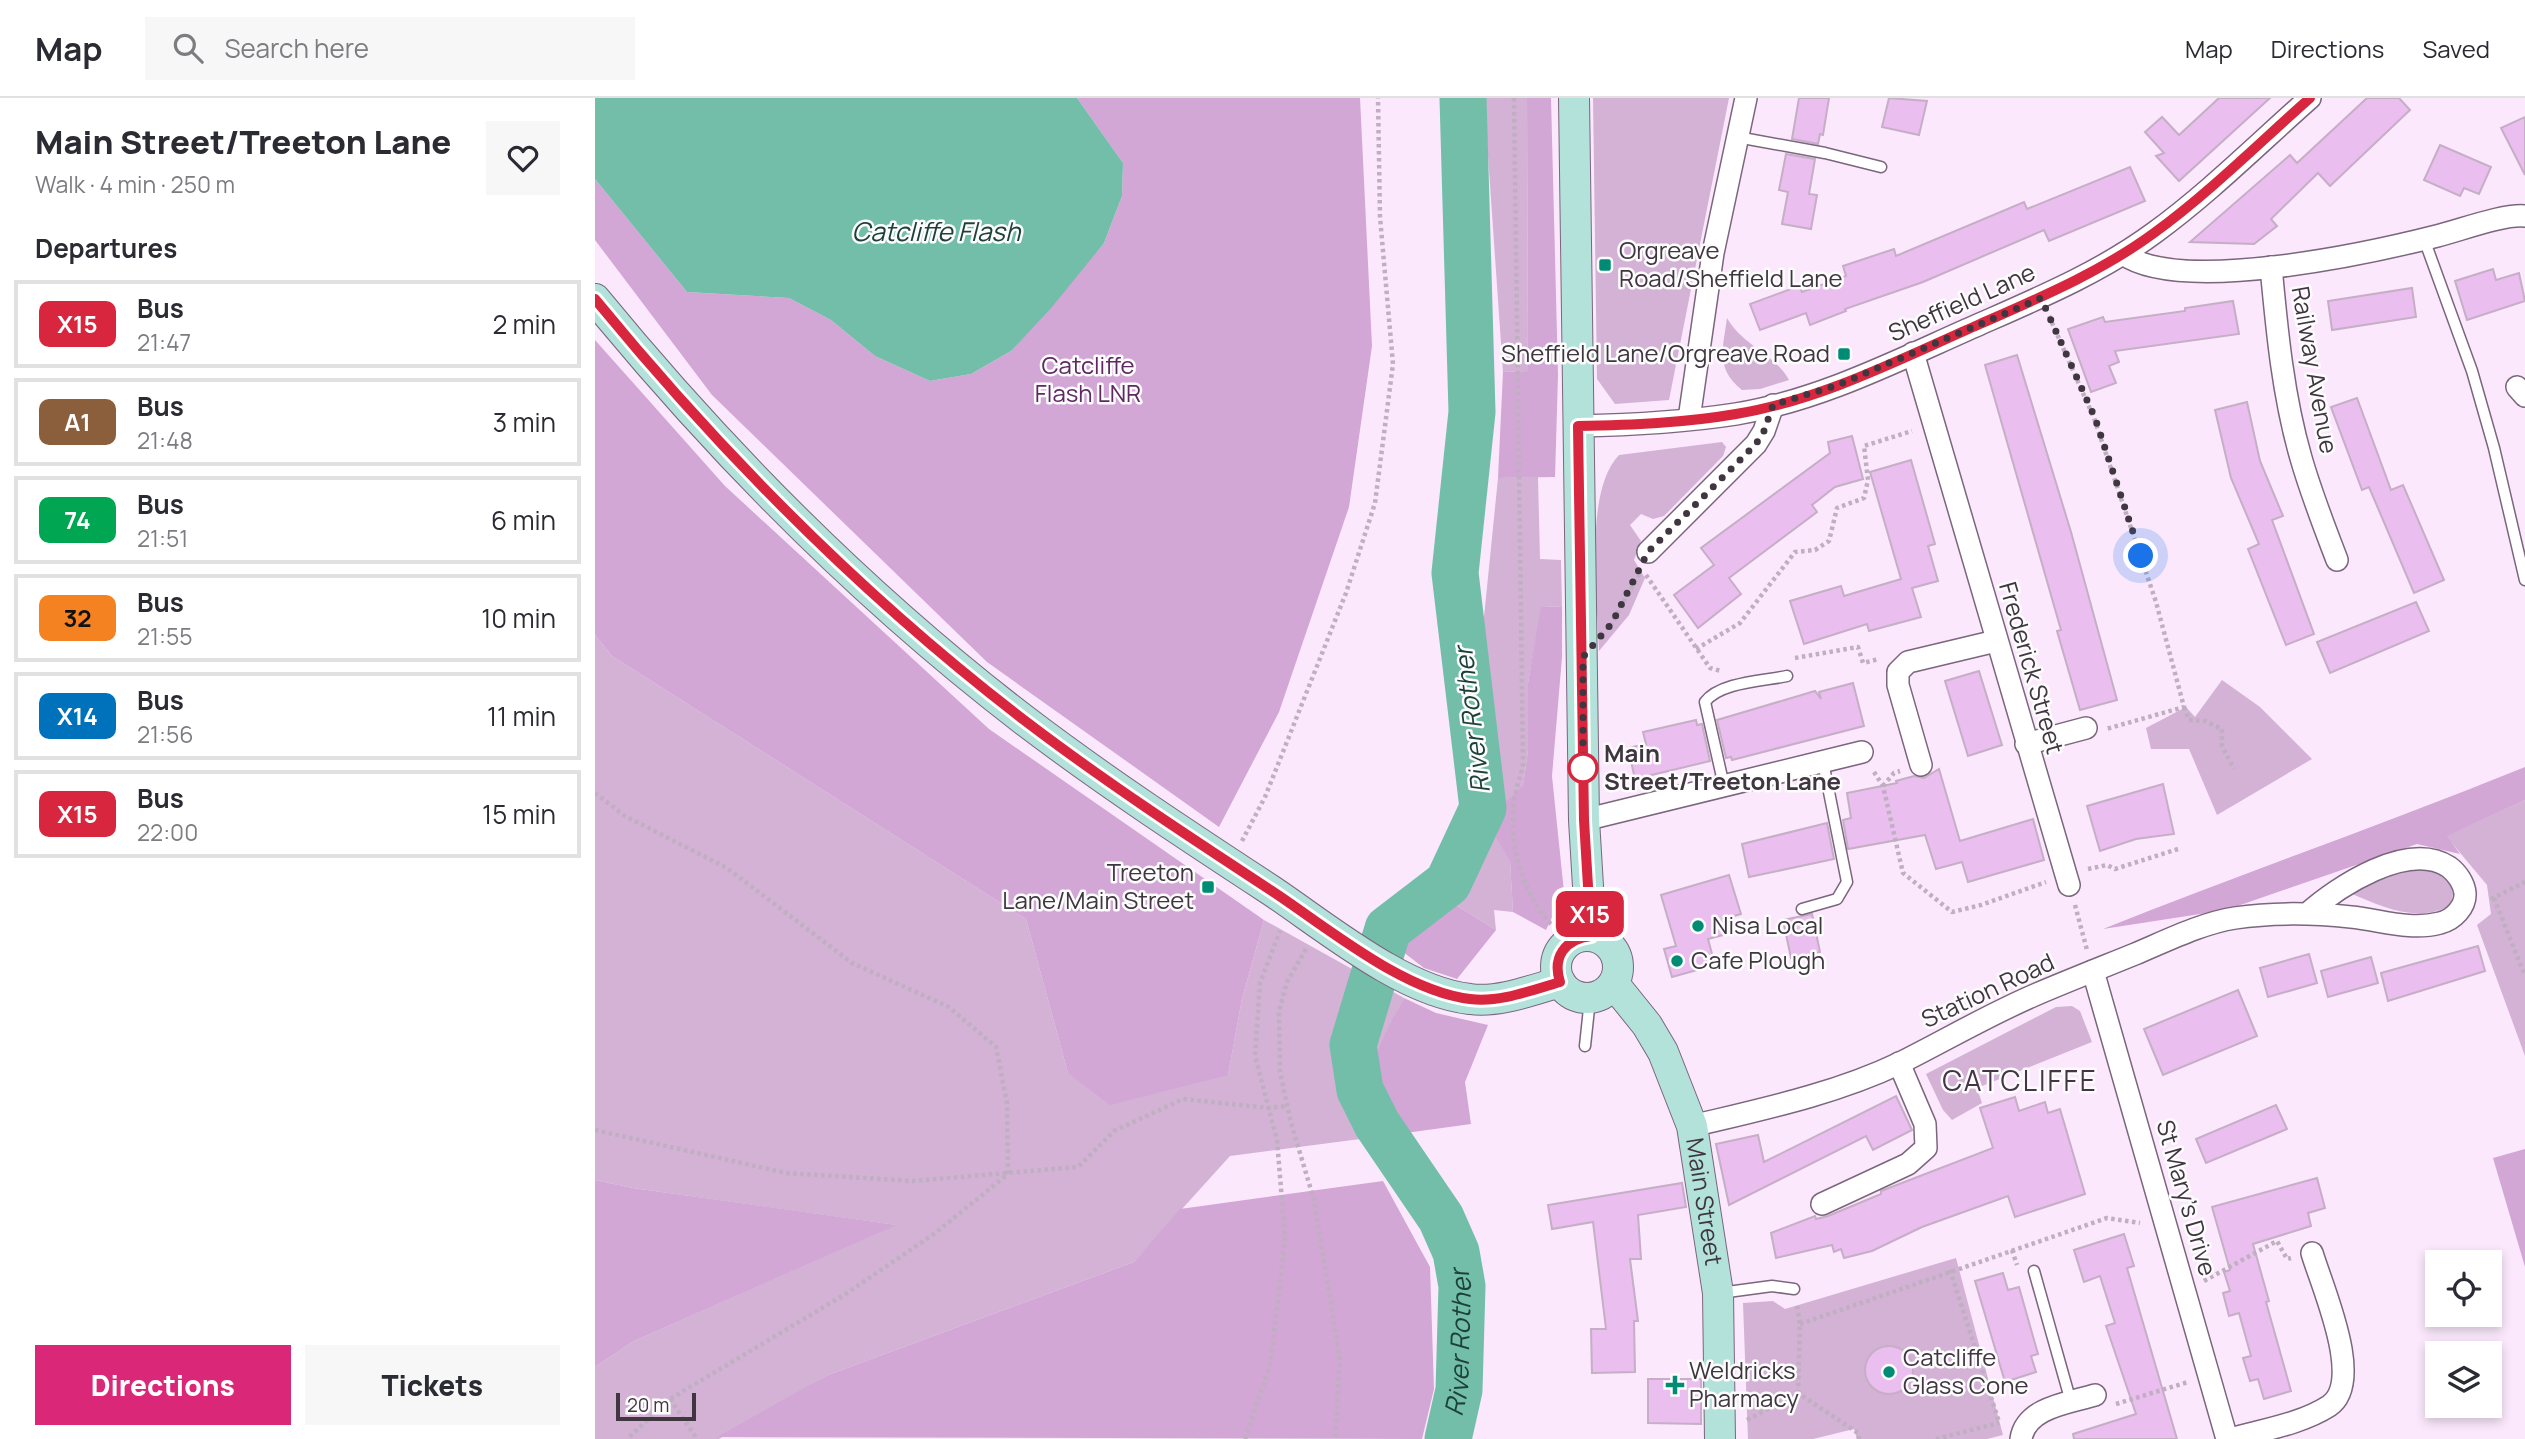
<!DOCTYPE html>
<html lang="en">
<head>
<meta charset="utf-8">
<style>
  body { margin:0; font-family:Manrope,sans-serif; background:#f7f7f7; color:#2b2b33; height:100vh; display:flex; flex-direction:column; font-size:26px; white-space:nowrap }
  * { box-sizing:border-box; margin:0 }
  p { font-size:23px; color:#7c7c81 }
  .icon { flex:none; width:38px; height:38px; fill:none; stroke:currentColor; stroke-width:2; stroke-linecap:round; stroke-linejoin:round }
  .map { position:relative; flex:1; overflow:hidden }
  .details { display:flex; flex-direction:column; background:#fff; width:595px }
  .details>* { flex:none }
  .badge { padding:0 14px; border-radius:10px; font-size:24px; line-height:46px }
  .tools { position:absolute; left:1830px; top:1152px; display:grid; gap:14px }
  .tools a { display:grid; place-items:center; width:77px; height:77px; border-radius:0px; background:#fff; box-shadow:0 4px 10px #0003; font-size:35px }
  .scale { position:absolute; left:21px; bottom:18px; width:80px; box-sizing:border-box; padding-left:7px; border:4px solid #3f3640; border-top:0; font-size:19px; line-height:24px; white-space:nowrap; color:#3f3640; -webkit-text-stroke:5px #fcfcfc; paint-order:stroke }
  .you { position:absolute; width:35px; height:35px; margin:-18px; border:5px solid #fff; border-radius:50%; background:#1a73e8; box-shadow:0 0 0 10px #1a73e833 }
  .map>.badge { position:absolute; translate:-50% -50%; box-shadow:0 0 0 4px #fff }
  h2 { padding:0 35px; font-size:26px; line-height:63px }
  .round { display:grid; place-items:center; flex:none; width:74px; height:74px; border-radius:0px; background:#f7f7f7 }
  .head { display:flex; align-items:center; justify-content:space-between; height:119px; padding:0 35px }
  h1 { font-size:33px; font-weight:800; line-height:52px }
  .action { display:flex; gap:14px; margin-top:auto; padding:14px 35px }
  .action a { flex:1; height:80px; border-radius:0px; background:#db2777; color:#fff; font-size:28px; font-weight:800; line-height:80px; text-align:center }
  .action a+a { background:#f7f7f7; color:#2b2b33 }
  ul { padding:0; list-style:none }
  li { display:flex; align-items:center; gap:21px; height:88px; margin:0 14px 10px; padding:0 21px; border:4px solid #e1e1e2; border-radius:0px }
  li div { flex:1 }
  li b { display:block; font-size:26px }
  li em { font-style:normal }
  li .badge { min-width:77px; font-weight:700; text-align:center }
  header { display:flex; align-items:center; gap:42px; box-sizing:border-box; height:98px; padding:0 35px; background:#fff; border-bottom:2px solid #e1e1e2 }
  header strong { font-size:33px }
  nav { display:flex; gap:38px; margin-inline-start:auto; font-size:24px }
  .search { width:490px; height:63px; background:#f7f7f7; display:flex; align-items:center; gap:18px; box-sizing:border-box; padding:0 24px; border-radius:0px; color:#7c7c81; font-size:26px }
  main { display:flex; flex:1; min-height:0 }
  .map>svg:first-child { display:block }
  .green { fill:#d3b2d6 }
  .forest { fill:#d2a6d5 }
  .water { fill:#72bea9 }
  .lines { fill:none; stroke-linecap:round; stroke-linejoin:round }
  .river { stroke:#72bea9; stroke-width:47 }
  .building { fill:#eabeee; stroke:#c5aec6; stroke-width:2 }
  .lane-casing { stroke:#7b667d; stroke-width:13 }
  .street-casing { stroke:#7b667d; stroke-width:24 }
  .secondary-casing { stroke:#7b667d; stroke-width:32 }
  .path { stroke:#bfafc0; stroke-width:4.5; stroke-dasharray:3.5 3.5; stroke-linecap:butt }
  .lane { stroke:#fff; stroke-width:10 }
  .street { stroke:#fff; stroke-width:21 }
  .secondary { stroke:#b2e2da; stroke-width:30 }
  .line-casing { stroke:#fff; stroke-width:16 }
  .line { stroke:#d7263d; stroke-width:10 }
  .walk { stroke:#3f3640; stroke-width:7; stroke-dasharray:0 12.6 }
  .poi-dot { fill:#008c74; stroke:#fcfcfc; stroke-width:2.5 }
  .stop-dot { fill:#fff; stroke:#d7263d; stroke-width:3.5 }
  .labels { text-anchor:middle; stroke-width:5; stroke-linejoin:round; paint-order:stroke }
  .poi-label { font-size:24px; fill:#3f3640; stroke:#fcfcfc; text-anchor:start }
  .street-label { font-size:24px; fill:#3f3640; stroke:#fcfcfc }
  .park-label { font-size:24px; fill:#5e2963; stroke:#fcfcfc }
  .stop-label { font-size:24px; font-weight:bold; fill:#3f3640; stroke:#fcfcfc; text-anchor:start }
  .water-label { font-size:26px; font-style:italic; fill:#1d4138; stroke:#fcfcfc }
  .quarter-label { font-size:28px; letter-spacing:2px; fill:#453347; stroke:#fcfcfc }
</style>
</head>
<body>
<header>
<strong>Map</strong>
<div class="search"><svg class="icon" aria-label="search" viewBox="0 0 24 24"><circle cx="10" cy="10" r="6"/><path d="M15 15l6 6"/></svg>Search here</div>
<nav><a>Map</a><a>Directions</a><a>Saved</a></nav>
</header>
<main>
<section class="details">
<div class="head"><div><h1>Main Street/Treeton Lane</h1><p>Walk · 4 min · 250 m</p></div><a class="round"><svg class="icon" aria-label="heart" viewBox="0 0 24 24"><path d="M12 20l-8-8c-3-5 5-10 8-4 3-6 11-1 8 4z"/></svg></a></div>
<h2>Departures</h2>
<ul>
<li><span class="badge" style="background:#d7263d;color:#fff">X15</span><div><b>Bus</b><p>21:47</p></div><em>2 min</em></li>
<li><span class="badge" style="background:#8b5e3c;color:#fff">A1</span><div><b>Bus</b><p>21:48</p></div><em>3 min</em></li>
<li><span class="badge" style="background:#00a651;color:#fff">74</span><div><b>Bus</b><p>21:51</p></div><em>6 min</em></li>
<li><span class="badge" style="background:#f58220;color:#111">32</span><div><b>Bus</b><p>21:55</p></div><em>10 min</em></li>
<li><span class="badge" style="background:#0072bc;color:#fff">X14</span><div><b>Bus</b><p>21:56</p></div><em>11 min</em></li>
<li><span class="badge" style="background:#d7263d;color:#fff">X15</span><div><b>Bus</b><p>22:00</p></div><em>15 min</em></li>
</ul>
<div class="action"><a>Directions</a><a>Tickets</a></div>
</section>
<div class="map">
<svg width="1930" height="1341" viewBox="0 0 1930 1341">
  <rect width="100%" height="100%" fill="#fbe8fc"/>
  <g class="green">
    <path d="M889 0H932L933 273 908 274Z"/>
    <path d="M998 0H1134L1074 302 1020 306 1002 281Z"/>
    <path d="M1132 220C1147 247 1180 256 1194 282L1165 291 1147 292C1120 270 1128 251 1132 220Z"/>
    <path d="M1127 344 1131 349 1128 358 1069 418 1058 421 1046 416 1035 427 1046 443 1039 462 1050 480 1034 517 1004 553C1003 503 988 394 1024 357Z"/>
    <path d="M943 379 945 461 966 462 967 509 947 508 933 585V652L928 689 900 713 888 529 903 380Z"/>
    <path d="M0 537 17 558 431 821 473 975 633 977 647 901 669 822 809 900 788 941 779 1007 796 1037 635 1058 539 1164 233 1277 124 1341H0V1269L39 1243 301 1127 38 1090 0 1082Z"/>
    <path d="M1627 582 1665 609 1717 661 1622 717 1594 651H1556L1551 630 1591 609 1600 619Z"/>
    <path d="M1930 702V958L1882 827 1896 816 1892 787 1851 738Z"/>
    <path d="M894 729 915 762 918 814 899 812 901 832 856 804 874 781Z"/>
    <path d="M1811 770H1837L1855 781 1858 796 1855 808C1820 825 1788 809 1755 795L1781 780Z"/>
    <path d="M1477 908 1485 913 1497 944 1382 990 1387 1005 1357 1022 1348 1012 1331 976 1461 909Z"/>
    <path d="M1361 1160 1408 1337 1392 1341H1262L1259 1331 1218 1341H1153L1148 1205 1178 1203 1190 1211Z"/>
  </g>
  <g class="forest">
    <path d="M482 0H765L777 248 754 409 684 614 624 729 392 564 117 297 0 142V81L92 194 194 200 236 222 280 258 335 283 376 276 416 253 509 145 527 98 528 65Z"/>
    <path d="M932 0H956L963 277 960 379 903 380 908 274 933 273Z"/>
    <path d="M0 242 130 388 394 631 669 822 647 901 633 977 515 1007 473 975 431 821 17 558 0 537Z"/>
    <path d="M946 508 967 509V559L957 678 969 794 951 832 918 814 915 763 894 729 900 713 928 688 933 652V585Z"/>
    <path d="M1930 669V702L1852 738 1865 756 1822 746 1631 812 1508 831C1648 775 1790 726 1930 669Z"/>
    <path d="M856 804 901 832 862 881 829 870 803 850Z"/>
    <path d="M809 900 841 915 893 927 870 984 876 1026 796 1037C791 1028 783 1018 779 1008 766 973 793 930 809 900Z"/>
    <path d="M1930 1051V1169L1898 1060Z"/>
    <path d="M0 1082 38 1090 302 1127 39 1243 0 1269Z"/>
    <path d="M788 1083 835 1169 839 1291 827 1341 122 1339 233 1277 539 1164 585 1111Z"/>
  </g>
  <path class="water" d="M0 0H482L528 65 527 98 509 145 457 209 416 253 376 276 335 283 280 258 236 222 194 200 92 194 0 81Z"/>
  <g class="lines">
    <path class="river" id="s1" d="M853 1341 864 1292 867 1188 861 1154 846 1120 782 1026 765 992 758 947 793 831 853 785 888 710 860 475 877 314 868 0"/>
  </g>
  <g class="building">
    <path d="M1204 0H1234L1228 37 1225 36 1223 46 1197 41Z"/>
    <path d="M1294 0 1332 3 1324 37 1287 29Z"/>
    <path d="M1624 0H1675L1584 83 1561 58 1569 55 1550 34 1567 19 1584 37Z"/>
    <path d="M1772 0H1804L1815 12 1735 88 1723 75 1676 121 1682 128 1659 146 1595 144 1695 57 1702 65Z"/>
    <path d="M1930 19V77L1906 30Z"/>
    <path d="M1845 47 1896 69 1884 96 1869 90 1865 98 1829 82Z"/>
    <path d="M1191 56 1220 61 1214 96 1222 97 1216 131 1187 126 1193 94 1184 92Z"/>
    <path d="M1535 69 1550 103 1454 143 1449 132 1328 184 1250 211 1251 213 1215 227 1211 215 1165 232 1155 206 1204 188 1207 194 1251 178 1248 168 1299 151 1301 158 1429 104 1432 111Z"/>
    <path d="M1898 171 1901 182 1924 175 1930 203 1872 222 1860 183Z"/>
    <path d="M1817 190 1821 219 1737 232 1733 203Z"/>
    <path d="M1638 203 1644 236 1520 253 1524 264 1514 268 1521 285 1496 294 1473 231 1508 219 1510 224 1590 213V210Z"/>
    <path d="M1422 257 1476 434 1522 602 1485 612 1462 533 1466 532 1390 267Z"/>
    <path d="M1762 300 1796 392 1808 387 1849 482 1819 495 1774 389 1767 392 1736 309Z"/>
    <path d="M1652 304 1665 363 1688 418 1677 422 1719 536 1691 547 1653 451 1664 446 1636 380 1620 312Z"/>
    <path d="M1257 338 1268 381 1240 389 1217 407 1222 414 1134 480 1146 496 1103 530 1079 497 1119 467 1106 450 1235 355 1233 344Z"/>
    <path d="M1316 362 1340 446 1333 448 1343 483 1317 490 1326 519 1274 533 1272 526 1209 546 1195 503 1246 488 1249 498 1306 481 1275 374Z"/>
    <path d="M1821 504 1834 533 1735 575 1722 544Z"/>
    <path d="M1384 573 1407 647 1373 658 1350 583Z"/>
    <path d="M1258 585 1269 628 1137 662 1136 659 1131 660 1122 622 1220 593 1226 601 1224 594Z"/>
    <path d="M1101 622 1102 627 1107 626 1115 663 1040 681 1033 650 1051 646 1048 634Z"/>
    <path d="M1344 671 1365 743 1438 721 1449 762 1373 784 1367 764 1341 771 1330 737 1253 751 1248 722 1256 720 1252 695 1302 685 1301 683 1319 678 1329 680Z"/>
    <path d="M1568 686 1579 736 1541 741 1505 753 1492 708Z"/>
    <path d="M1232 725 1239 761 1154 779 1147 746Z"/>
    <path d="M1134 777 1146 816 1128 821 1132 836 1113 841 1120 867 1077 879 1069 851 1081 848 1066 797Z"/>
    <path d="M1217 816 1225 854 1196 860 1188 822Z"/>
    <path d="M1883 848 1890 873 1793 903 1786 875Z"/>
    <path d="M1714 856 1722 885 1673 899 1665 870Z"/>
    <path d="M1776 859 1783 885 1733 899 1726 873Z"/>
    <path d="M1643 892 1662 938 1568 977 1549 931Z"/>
    <path d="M1301 998 1317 1032 1278 1052 1271 1038 1134 1107 1121 1046 1163 1037 1169 1064Z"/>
    <path d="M1420 999 1424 1013 1450 1004 1453 1015 1465 1011 1490 1096 1420 1119 1413 1098 1327 1129 1277 1153 1249 1160 1246 1151 1239 1154 1237 1147 1181 1160 1176 1135 1220 1118 1221 1121 1233 1118 1286 1096V1093L1398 1050 1385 1010Z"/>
    <path d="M1681 1007 1692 1031 1611 1065 1601 1041Z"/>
    <path d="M1722 1080 1730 1110 1713 1115 1716 1128 1658 1146 1674 1203 1671 1204 1696 1293 1669 1301 1663 1281 1655 1283 1648 1260 1656 1258 1644 1215 1634 1218 1628 1195 1635 1193 1629 1174 1635 1172 1617 1109Z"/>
    <path d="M1087 1085 1091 1109 1043 1117 1046 1161H1035L1043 1223H1039L1040 1274 997 1275 996 1231H1011L998 1124 957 1131 953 1107Z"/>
    <path d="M1529 1136 1539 1168 1532 1170 1582 1341H1479L1478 1336 1541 1316 1511 1228 1520 1225 1505 1178 1489 1184 1479 1152Z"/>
    <path d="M1408 1175 1413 1192 1424 1189 1443 1256 1436 1258 1441 1274 1410 1284 1380 1183Z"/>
    <circle cx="1294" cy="1272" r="24"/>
    <path d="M1053 1281H1106V1326L1053 1325Z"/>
  </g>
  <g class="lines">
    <g class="lane-casing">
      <g id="lane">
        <path d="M1142 39 1230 55 1286 69"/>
        <path d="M1829 141 1877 273 1899 350 1930 482"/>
        <path d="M1129 688 1110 604C1125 584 1169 583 1192 578"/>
        <path d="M1207 811 1242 801 1252 784 1228 664"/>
        <path d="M990 948 995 901"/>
        <path d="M1439 1173 1476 1304"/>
        <path d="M1125 1195 1177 1188 1199 1191"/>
      </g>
    </g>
    <g class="street-casing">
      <g id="street">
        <path d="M1528 156C1585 197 1775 155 1842 138 1866 132 1908 116 1930 118"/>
        <path d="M1676 169C1682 233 1688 298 1706 360 1716 395 1729 428 1742 462"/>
        <path d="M1318 255 1474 787"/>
        <path d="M1922 289 1930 298"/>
        <path d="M1094 321 1118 155 1151 0"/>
        <path d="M983 328C1036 327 1089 324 1141 316 1227 302 1307 260 1385 226 1444 200 1506 174 1559 135 1614 95 1664 45 1715 0"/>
        <path d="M1053 454 1161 346 1169 333 1178 307"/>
        <path d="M1431 646 1491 630"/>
        <path d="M1326 667 1303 587V574L1313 564 1401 543"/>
        <path d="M989 722 1267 654"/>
        <path d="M1498 873 1632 1341"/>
        <path d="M1097 1028C1168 1011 1240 996 1305 965 1351 942 1395 916 1442 896 1475 882 1508 869 1540 856 1571 843 1607 825 1640 820 1679 814 1717 815 1756 819 1786 822 1815 833 1845 825 1858 822 1871 809 1870 795 1869 785 1862 775 1854 769 1813 742 1742 789 1712 816"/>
        <path d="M1227 1106 1313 1066 1331 1050 1330 1026 1304 965"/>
        <path d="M1426 1341C1431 1309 1474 1305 1500 1297"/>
        <path d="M1636 1341C1667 1332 1706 1326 1734 1308 1770 1284 1727 1189 1717 1155"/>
      </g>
    </g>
    <g class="secondary-casing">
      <g id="secondary">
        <path d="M979 0 989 722 996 838"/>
        <path d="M0 201C127 356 270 500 429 622 509 683 593 738 677 793 732 830 809 894 875 901 904 905 937 892 965 884"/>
        <circle cx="992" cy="869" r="31"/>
        <path id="s2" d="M1019 886 1052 927 1068 954 1097 1028 1123 1195 1125 1341"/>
      </g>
    </g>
    <g class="path">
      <path d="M919 0 928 667C925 680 920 692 919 705 913 750 931 809 968 837"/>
      <path d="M1454 218 1499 320 1561 504 1589 609 1511 631"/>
      <path d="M1051 477 1115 570 1126 573"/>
      <path d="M1015 528 1045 475"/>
      <path d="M1101 551 1145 525 1200 454 1220 452 1234 443 1242 410 1269 400 1273 382 1269 348 1317 333"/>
      <path d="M1200 560 1263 549 1268 565 1284 561"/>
      <path d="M1589 609 1594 622 1610 623 1627 631V648L1639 671"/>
      <path d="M1279 674 1288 688 1308 775 1357 814 1386 807 1451 784"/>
      <path d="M1288 688 1299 675 1305 673"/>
      <path d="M0 695 30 718 132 770 257 865 354 909 401 949 412 1005 413 1076 339 1136 249 1197 75 1301 32 1341"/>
      <path d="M647 743 670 699 751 495 780 405 798 266 785 119 783 0"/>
      <path d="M1493 771 1512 767 1520 771 1583 751"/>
      <path d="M1899 800 1930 878"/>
      <path d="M1896 801 1930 784"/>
      <path d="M1480 807 1492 852"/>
      <path d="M711 851 692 884 684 913 685 974 696 1025 719 1102 745 1262 740 1341"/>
      <path d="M0 1032 191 1075 318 1083 483 1069 519 1033 588 1001 674 1010 692 1008"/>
      <path d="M1417 1152 1422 1167"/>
      <path d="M1355 1172 1404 1324"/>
      <path d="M1609 1183 1682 1143 1692 1161 1696 1160"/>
      <path d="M1202 1208 1205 1226 1203 1295"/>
      <path d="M1205 1226 1512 1120 1545 1125"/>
      <path d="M75 1301 102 1341"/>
      <path d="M1521 1306 1593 1284"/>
      <path d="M1152 1322 1203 1295 1263 1335 1264 1341"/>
      <path d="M650 1341 676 1263 690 1139 682 1042 660 958 665 885 685 833"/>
      <path d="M1341 1341 1404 1325"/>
    </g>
    <use href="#lane" class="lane"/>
    <use href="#street" class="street"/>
    <use href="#secondary" class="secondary"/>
  </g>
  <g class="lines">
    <g class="line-casing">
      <path id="line" d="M0 201C127 356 270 500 429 622 509 683 593 738 677 793 733 830 808 893 875 901 904 905 937 892 965 884 957 859 970 841 996 838L989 722 983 328C1036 327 1089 325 1141 316 1227 302 1307 260 1385 226 1444 200 1506 174 1559 135 1614 95 1664 45 1715 0"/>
    </g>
    <use href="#line" class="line"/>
    <path class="walk" d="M988 670V559L1017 525 1053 454 1161 346 1169 333 1178 307 1243 287 1446 200 1500 320 1546 458"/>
  </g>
  <g class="poi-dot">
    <rect x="1003" y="160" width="14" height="14" rx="3.5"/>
    <rect x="1242" y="249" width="14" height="14" rx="3.5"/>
    <rect x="606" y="782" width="14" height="14" rx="3.5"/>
    <circle cx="1103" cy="828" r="7"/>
    <circle cx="1082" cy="863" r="7"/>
    <circle cx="1294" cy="1274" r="7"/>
    <path d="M1076.5 1276.5h7v7h7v7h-7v7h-7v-7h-7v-7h7z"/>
  </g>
  <circle class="stop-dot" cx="988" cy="670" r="14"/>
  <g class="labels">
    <g class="poi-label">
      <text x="1024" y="161">Orgreave<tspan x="1024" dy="28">Road/Sheffield Lane</tspan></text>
      <text x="1235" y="264" text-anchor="end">Sheffield Lane/Orgreave Road</text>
      <text x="599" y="783" text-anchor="end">Treeton<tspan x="599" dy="28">Lane/Main Street</tspan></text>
      <text x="1117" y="836">Nisa Local</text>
      <text x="1096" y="871">Cafe Plough</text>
      <text x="1308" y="1268">Catcliffe<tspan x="1308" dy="28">Glass Cone</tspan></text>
      <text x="1094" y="1281">Weldricks<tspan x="1094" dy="28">Pharmacy</tspan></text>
    </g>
    <g class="street-label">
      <text transform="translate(1367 205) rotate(-24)" y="8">Sheffield Lane</text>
      <text transform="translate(1719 272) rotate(80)" y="8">Railway Avenue</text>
      <text transform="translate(1436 570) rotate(74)" y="8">Frederick Street</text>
      <text transform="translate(1393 893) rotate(-25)" y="8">Station Road</text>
      <text transform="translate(1591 1100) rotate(74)" y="8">St Mary's Drive</text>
      <text dy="8" stroke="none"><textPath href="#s2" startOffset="240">Main Street</textPath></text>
    </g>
    <g class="park-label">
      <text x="493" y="276">Catcliffe<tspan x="493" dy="28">Flash LNR</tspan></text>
    </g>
    <g class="stop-label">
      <text x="1009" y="664">Main<tspan x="1009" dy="28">Street/Treeton Lane</tspan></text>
    </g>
    <g class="water-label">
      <text x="341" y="143">Catcliffe Flash</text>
      <text transform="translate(877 622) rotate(-97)" y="9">River Rother</text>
      <text dy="9" stroke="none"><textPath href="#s1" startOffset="98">River Rother</textPath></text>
    </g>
    <g class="quarter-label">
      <text x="1425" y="993">CATCLIFFE</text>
    </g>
  </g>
</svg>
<div class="tools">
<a><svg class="icon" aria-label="locate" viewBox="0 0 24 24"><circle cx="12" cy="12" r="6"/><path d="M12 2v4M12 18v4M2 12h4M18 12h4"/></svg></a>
<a><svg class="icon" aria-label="layers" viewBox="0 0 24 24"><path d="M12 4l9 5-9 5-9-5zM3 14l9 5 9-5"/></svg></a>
</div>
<div class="scale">20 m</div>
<div class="you" style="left:1546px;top:458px"></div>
<b class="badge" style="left:995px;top:816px;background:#d7263d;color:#fff">X15</b>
</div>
</main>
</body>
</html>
